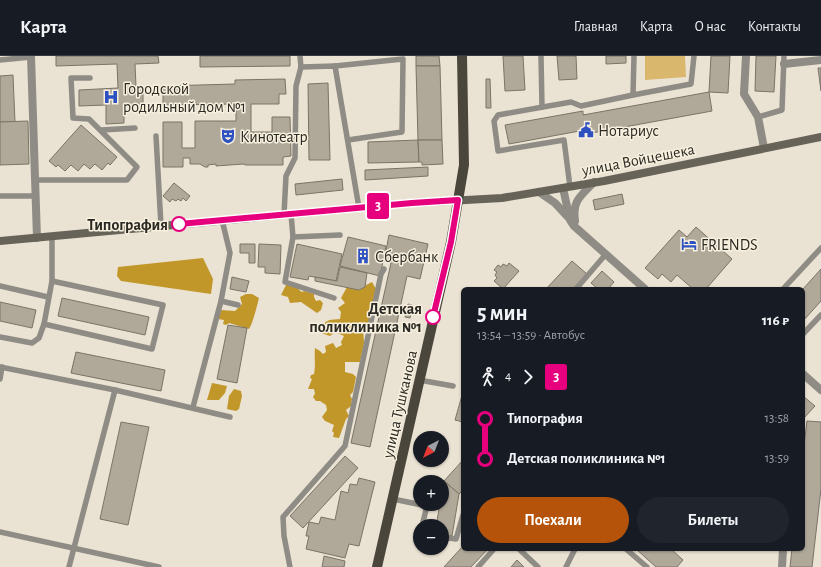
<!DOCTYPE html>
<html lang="ru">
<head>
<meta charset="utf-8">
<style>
  body { margin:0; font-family:"Alegreya Sans",sans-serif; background:#20242c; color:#f1f3f6; height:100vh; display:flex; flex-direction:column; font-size:15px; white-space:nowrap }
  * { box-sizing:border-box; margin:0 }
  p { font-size:13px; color:#9ea1a6 }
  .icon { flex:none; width:22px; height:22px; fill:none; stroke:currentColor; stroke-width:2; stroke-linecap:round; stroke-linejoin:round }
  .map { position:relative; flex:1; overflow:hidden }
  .panel { position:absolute; left:461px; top:231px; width:344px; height:264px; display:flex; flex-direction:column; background:#171b24; border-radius:6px; box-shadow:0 1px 3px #0004 }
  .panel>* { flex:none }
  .badge { padding:0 8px; border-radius:3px; font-size:14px; line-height:26px }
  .needle { width:26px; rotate:222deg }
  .fabs { position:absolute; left:413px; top:375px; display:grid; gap:8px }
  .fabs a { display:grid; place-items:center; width:36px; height:36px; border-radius:50%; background:#171b24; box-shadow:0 1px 3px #0004; font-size:20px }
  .map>.badge { position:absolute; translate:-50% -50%; box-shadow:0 0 0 2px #fff }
  .legs { display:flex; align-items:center; gap:6px; height:44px; padding:0 16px; font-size:13px }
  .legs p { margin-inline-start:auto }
  .head { display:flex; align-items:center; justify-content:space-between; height:68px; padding:0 16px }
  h1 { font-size:22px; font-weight:600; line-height:30px }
  .button { display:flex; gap:8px; margin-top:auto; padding:8px 16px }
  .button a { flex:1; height:46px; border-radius:24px; background:#b45309; color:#fff; font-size:16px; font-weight:600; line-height:46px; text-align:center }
  .button a+a { background:#20242c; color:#f1f3f6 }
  ul { padding:0 16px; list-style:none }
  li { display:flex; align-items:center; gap:14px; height:40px; font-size:15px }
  li i { display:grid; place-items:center; width:6px; height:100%; margin:0 5px; background:currentColor }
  li i::after { content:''; width:10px; height:10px; margin:-5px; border:3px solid; border-radius:50%; background:#171b24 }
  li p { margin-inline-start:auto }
  li:first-child i { background:linear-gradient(#0000 50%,currentColor 0) }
  li:last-child i { background:linear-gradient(currentColor 50%,#0000 0) }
  header { display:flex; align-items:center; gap:24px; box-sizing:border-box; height:56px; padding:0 20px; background:#171b24; border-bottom:1px solid #363941 }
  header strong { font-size:19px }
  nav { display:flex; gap:22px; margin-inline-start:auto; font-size:14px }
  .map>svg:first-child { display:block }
  .green { fill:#d9b86e }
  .forest { fill:#c2972a }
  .building { fill:#b0a99a; stroke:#7b7466 }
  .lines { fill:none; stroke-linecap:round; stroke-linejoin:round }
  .service { stroke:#8f8c85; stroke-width:5.5 }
  .minor { stroke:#8f8c85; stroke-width:8 }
  .secondary { stroke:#676359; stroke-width:8 }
  .primary { stroke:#4b463b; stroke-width:10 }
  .line-1-casing { stroke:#fff; stroke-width:9 }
  .line-1 { stroke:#e6007e; stroke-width:6 }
  .stop-1-dot { fill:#fff; stroke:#e6007e; stroke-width:2 }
  .labels { text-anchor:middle; stroke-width:3; stroke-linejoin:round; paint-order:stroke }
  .poi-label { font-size:16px; fill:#2b2923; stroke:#f7f0df; text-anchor:start }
  .street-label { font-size:16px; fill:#2b2923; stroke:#f7f0df }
  .stop-label { font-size:16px; font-weight:bold; fill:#2b2923; stroke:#f7f0df; text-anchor:end }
</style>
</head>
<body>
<header>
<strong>Карта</strong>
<nav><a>Главная</a><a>Карта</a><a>О нас</a><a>Контакты</a></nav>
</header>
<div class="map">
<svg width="821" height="511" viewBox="0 0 821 511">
  <rect width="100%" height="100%" fill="#eae2d2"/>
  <path class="green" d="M645 0H685L686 21 645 24Z"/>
  <g class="forest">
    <path d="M203 202 213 223 211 238 121 225 117 220 118 211Z"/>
    <path d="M372 226 376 233 369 264 368 267 359 266 360 272H363L364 287 360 306H345V316L353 318 356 321 353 336 350 339 352 343 351 350 346 354 349 360 346 363 339 382 333 381 334 377 332 375 334 369 325 365 322 361 327 354 326 349 320 345H316L313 341 314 339 315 338 314 333H308L312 323 310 322 311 319 314 318C316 310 314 301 315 292L320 295 323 298 326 296 325 290 333 287 336 292 342 289 341 286 344 280 335 276 330 280 321 277C323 263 329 264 340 263L341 256 338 252 345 247 341 242 347 231 359 234 366 229Z"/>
    <path d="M290 227 298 229 299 234 302 236 304 235 314 238V241L316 245 320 244 323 247 321 254 317 257 301 246 290 247 288 241 281 239 286 229Z"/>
    <path d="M246 238H252L259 242C257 250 253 267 249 273L229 267 226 269 223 268 224 264 218 263 221 254 235 255 242 248 240 241Z"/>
    <path d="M212 327 227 330 225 337 219 344H207Z"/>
    <path d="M234 333 241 335 242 340 239 353 236 355 227 353 229 340Z"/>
  </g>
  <g class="building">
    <path d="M56 0H158L159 7 135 8 136 31H143V48L124 49V67L106 68V49L79 50V34L118 32 117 8 56 10Z"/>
    <path d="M200 0H290V10L200 11Z"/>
    <path d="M416 0H439L440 10H416Z"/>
    <path d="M503 0H523L525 34 505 35Z"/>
    <path d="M557 0H576L577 23 559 24Z"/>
    <path d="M606 0H626V7L606 8Z"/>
    <path d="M711 0H730L728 37 709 36Z"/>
    <path d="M756 0H776L774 36 755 35Z"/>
    <path d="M416 10H440L442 84H418Z"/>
    <path d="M818 12H821V35Z"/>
    <path d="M13 19 15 66H0V20Z"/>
    <path d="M285 23 286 38H279V48H251V76H272V61H290L291 100 283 101V109H246L243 108 216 110V108L208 109V111H205L200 108H190V102H183V111H163V66H182V92H195V65H236V48L163 49V30L235 28V24Z"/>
    <path d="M486 23H490L491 52H486Z"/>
    <path d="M328 27 330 104H309L308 28Z"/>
    <path d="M709 36 712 55 586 78 585 74 509 88 505 69 583 55V59Z"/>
    <path d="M28 65 29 108 0 109V66Z"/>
    <path d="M81 69 117 101 110 109 108 107 102 114 95 108 90 113 84 108 78 115 71 109 65 115 58 109 56 111 49 105Z"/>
    <path d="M418 84 419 106 368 107V86Z"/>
    <path d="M418 84H442L443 108 422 109V106H419Z"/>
    <path d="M428 111V120L365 124V114Z"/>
    <path d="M342 123 343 134 296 139 295 128Z"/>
    <path d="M174 127 190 140 186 145 183 142 181 145 178 143 176 145 172 143 170 146 163 140Z"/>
    <path d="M622 138 624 148 595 154 593 144Z"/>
    <path d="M696 171 732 203 706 233H693L677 219 671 226 662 218 658 223 645 212 679 174 687 181Z"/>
    <path d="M389 179 428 188 420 223 407 220 370 391 351 387 391 207 384 205Z"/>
    <path d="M348 181 386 190 380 220 340 210Z"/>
    <path d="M240 188H255V207H249V197H240Z"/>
    <path d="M259 188 281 189 280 218 265 217V211H258Z"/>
    <path d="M297 188 342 198 336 225 309 220 308 224 290 221Z"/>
    <path d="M572 205 587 218 573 233H546Z"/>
    <path d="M509 207 519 215 503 233 494 225 497 222 495 219 497 216 494 214 498 209 501 211 503 208 507 210Z"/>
    <path d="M340 211 367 217 365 231 359 234 315 225V221L337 225Z"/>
    <path d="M821 213V245L803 265V233Z"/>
    <path d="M602 215 614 226 608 233H598L591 227Z"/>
    <path d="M232 221 249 225 246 236 230 233Z"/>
    <path d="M62 242 149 261 145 279 58 260Z"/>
    <path d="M0 246 36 254 32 272 0 265Z"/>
    <path d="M408 248 412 249 410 262 405 261Z"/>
    <path d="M228 269 247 272 237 327 217 323Z"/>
    <path d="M76 296 165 314 161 335 71 317Z"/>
    <path d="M463 336V366L455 364Z"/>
    <path d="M803 340 815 350 803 363Z"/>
    <path d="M807 365 821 366V433L812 511H790L792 493H803V397Z"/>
    <path d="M121 366 149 371 128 469 100 463Z"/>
    <path d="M345 400 358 412 303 472 290 460Z"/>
    <path d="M463 404V434L459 438 444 425Z"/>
    <path d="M359 422 375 426 359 490 349 488 345 502 306 493 309 480H306L309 466 319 468 321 461 335 464 341 435 348 437 350 428 357 429Z"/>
    <path d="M444 425 459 438 452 480 442 478V470H436L440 448H442Z"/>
    <path d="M463 490V493H488L471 511H444Z"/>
    <path d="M636 493H671L683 504 677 511H656Z"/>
    <path d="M324 500 345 505 344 511H322Z"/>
    <path d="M517 504 524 511H511Z"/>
  </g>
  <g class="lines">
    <g class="service">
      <path d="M541 0 542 51"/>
      <path d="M634 0 633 39 691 28 694 0"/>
      <path d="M0 4 31 1"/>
      <path d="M335 10 403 3 402 76 348 84"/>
      <path d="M301 11 335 10 359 152"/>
      <path d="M758 61 782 54 784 0"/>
      <path d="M102 74 135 72"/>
      <path d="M156 80 161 170"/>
      <path d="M35 124H127L137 111 89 63 73 62 71 22H90"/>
      <path d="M570 131 564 84 498 95 494 65 498 59 571 46 581 50 633 39"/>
      <path d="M0 140H36"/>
      <path d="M284 158 286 120 295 102 296 30 301 11 300 0"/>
      <path d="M291 158 293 181 285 226 334 242"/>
      <path d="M293 181 340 179"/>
      <path d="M0 230 48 241"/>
      <path d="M576 233 606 198"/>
      <path d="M783 233 821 192"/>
      <path d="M221 245 238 249"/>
      <path d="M44 268 152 293 163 249 52 225"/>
      <path d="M803 278 821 259"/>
      <path d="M0 281 32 287 39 282 44 268 52 225V181"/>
      <path d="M0 311 115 334 230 361"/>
      <path d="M0 323 2 311"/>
      <path d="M419 324 453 330"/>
      <path d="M193 351 221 245 230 197 222 164"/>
      <path d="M393 443 427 450 422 470"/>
      <path d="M0 476 159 511"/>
      <path d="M442 481 456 483 463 459"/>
      <path d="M519 493 538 511"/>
      <path d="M626 493 647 511"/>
      <path d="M69 511 115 334"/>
      <path d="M290 511 284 480 283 461 345 390 381 218 384 213"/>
      <path d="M478 511 494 493"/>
      <path d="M566 511 575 493"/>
    </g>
    <g class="minor">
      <path d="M31 0 37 182"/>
      <path d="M746 0 744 38 758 61 764 92"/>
      <path d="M784 8 821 4"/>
      <path d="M563 132 570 164 574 170 645 233"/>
      <path d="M539 136 555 147 568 161"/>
      <path d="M575 165C572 144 581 140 594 126"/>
      <path d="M803 318 821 334"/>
      <path d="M782 511 783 493"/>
    </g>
    <path class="secondary" d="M0 185 412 147 502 142 604 125 821 81"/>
    <path class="primary" d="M377 511 451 186 464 109 462 0"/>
  </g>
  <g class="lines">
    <g class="line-1-casing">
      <path id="line-1" d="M179 168 412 147 458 144 451 186 433 261"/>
    </g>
    <use href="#line-1" class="line-1"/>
  </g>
  <defs>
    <g id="hospital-bare" transform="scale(1.2)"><path d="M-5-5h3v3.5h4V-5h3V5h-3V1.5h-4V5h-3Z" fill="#2d51c0" stroke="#f7f0df" stroke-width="2.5" paint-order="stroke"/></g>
    <g id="civic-bare" transform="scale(1.2)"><path d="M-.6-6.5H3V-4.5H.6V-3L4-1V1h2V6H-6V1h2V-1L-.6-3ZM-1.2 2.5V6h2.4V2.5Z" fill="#2d51c0" stroke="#f7f0df" stroke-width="2.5" paint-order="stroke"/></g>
    <g id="theatre-bare" transform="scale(1.2)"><path d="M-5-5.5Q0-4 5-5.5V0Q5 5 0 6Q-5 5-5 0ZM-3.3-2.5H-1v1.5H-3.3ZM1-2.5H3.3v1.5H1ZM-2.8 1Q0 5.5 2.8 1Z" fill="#2d51c0" stroke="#f7f0df" stroke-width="2.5" paint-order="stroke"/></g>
    <g id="hotel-bare" transform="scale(1.2)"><path d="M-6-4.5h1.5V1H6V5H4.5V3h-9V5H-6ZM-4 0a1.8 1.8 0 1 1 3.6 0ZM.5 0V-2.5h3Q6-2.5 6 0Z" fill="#2d51c0" stroke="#f7f0df" stroke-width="2.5" paint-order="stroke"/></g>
    <g id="building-bare" transform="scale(1.2)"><path d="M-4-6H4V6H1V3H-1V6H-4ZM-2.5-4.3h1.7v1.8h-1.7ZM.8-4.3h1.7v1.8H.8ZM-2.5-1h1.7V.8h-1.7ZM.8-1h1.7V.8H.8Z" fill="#2d51c0" stroke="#f7f0df" stroke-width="2.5" paint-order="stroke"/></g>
  </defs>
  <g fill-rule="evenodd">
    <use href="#hospital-bare" x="111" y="41"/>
    <use href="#civic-bare" x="586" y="74"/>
    <use href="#theatre-bare" x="228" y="80"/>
    <use href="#hotel-bare" x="689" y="188"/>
    <use href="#building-bare" x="363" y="200"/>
  </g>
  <g class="stop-1-dot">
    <circle cx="179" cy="168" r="7"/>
    <circle cx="433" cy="261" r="7"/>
  </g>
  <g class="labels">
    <g class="poi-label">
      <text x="123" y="38">Городской<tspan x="123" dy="18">родильный дом №1</tspan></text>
      <text x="598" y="80">Нотариус</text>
      <text x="240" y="86">Кинотеатр</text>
      <text x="701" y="194">FRIENDS</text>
      <text x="375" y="206">Сбербанк</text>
    </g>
    <g class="street-label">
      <text transform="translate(638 103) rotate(-11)" y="6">улица Войцешека</text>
      <text transform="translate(399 348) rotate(-77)" y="6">улица Тушканова</text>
    </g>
    <g class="stop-label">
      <text x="168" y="174">Типография</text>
      <text x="422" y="258">Детская<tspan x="422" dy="18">поликлиника №1</tspan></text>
    </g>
  </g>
</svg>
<div class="fabs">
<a><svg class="needle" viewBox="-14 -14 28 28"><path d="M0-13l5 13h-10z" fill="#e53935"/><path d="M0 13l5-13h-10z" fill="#9ea1a6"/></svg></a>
<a>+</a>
<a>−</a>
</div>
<b class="badge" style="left:378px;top:150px;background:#e6007e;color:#fff">3</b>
<section class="panel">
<div class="head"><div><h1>5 мин</h1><p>13:54 – 13:59 · Автобус</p></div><b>116 ₽</b></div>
<div class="legs"><svg class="icon" aria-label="walk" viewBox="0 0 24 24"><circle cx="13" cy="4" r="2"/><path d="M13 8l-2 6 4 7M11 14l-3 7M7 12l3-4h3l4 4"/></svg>4<svg class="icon" aria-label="forward" viewBox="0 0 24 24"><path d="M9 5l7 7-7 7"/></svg><b class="badge" style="background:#e6007e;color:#fff">3</b></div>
<ul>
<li><i style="color:#e6007e"></i><b>Типография</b><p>13:58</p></li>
<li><i style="color:#e6007e"></i><b>Детская поликлиника №1</b><p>13:59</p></li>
</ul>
<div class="button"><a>Поехали</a><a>Билеты</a></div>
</section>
</div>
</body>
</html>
